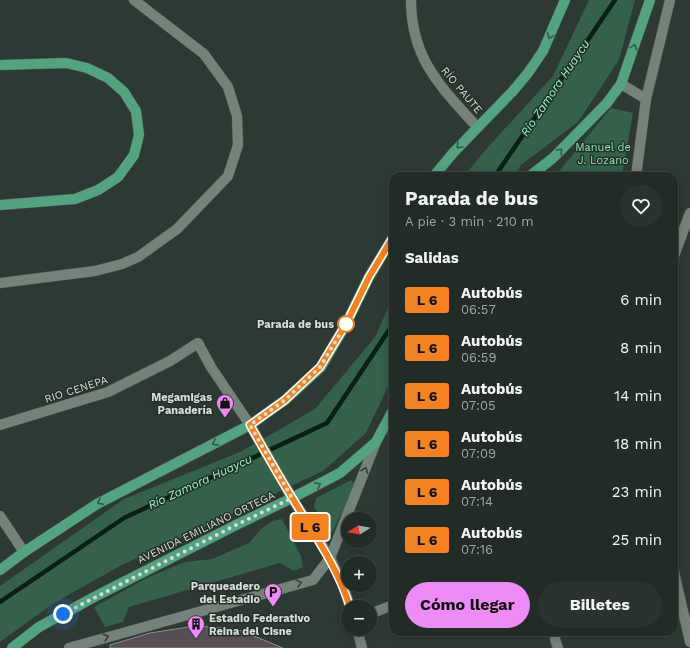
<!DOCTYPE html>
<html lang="es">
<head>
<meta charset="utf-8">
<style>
  body { margin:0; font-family:"Work Sans",sans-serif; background:#2a342e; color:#f1f3f6; height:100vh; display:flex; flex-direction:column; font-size:15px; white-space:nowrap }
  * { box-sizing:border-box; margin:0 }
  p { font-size:13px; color:#a2a7a7 }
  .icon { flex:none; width:22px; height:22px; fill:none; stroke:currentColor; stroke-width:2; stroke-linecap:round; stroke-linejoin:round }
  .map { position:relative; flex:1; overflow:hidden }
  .drawer { position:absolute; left:389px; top:172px; width:289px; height:464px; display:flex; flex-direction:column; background:#222c26; border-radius:12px; box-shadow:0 2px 10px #0003,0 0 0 1px #3f4843 }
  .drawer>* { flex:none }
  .badge { padding:0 8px; border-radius:3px; font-size:14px; line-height:26px }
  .needle { width:26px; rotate:259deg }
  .fabs { position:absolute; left:341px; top:512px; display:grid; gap:8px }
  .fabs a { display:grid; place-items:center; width:36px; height:36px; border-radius:50%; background:#222c26; box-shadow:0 2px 10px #0003,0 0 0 1px #3f4843; font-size:20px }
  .you { position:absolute; width:20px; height:20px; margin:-10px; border:3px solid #fff; border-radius:50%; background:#1a73e8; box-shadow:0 0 0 6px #1a73e833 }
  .map>.badge { position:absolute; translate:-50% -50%; box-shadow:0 0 0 2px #fff }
  h2 { padding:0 16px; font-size:15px; line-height:36px }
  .round { display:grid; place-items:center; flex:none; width:42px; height:42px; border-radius:21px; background:#2a342e }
  .summary { display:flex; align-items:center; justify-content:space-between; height:68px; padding:0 16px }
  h1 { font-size:19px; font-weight:700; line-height:30px }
  .primary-button { display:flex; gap:8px; margin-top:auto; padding:8px 16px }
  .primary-button a { flex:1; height:46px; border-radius:24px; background:#ef8bf6; color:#111; font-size:16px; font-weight:700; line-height:46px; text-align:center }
  .primary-button a+a { background:#2a342e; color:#f1f3f6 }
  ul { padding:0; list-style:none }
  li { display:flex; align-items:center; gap:12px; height:48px; padding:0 16px }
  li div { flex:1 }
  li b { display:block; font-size:15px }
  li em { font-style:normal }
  li .badge { min-width:44px; font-weight:700; text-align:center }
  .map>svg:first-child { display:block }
  .green { fill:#336149 }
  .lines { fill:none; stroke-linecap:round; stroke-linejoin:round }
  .stream { stroke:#081f14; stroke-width:4.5 }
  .building { fill:#574d57; stroke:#948995 }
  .minor-casing { stroke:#4b5650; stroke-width:11 }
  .major-casing { stroke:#4b5650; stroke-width:11 }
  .minor { stroke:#74837a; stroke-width:10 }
  .major { stroke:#52a37e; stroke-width:10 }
  .oneway { stroke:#345847 }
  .oneway2 { stroke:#344139 }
  .line-casing { stroke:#fff; stroke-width:9 }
  .line { stroke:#f58220; stroke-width:6 }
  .walk { stroke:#d6ded9; stroke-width:4; stroke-dasharray:0 7.2 }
  .stop-dot { fill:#fff; stroke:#f58220; stroke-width:2 }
  .labels { text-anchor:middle; stroke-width:3; stroke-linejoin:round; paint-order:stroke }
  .street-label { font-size:11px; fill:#d6ded9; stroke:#243029 }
  .park-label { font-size:11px; fill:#82e7b3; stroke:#243029 }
  .stop-label { font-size:11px; font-weight:bold; fill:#d6ded9; stroke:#243029; text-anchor:end }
  .poi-label { font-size:11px; font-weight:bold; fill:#d6ded9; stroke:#243029; text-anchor:end }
  .water-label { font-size:12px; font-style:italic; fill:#92f8c3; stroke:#243029 }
</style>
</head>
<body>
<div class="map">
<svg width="690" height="648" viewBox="0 0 690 648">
  <rect width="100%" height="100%" fill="#2d3a33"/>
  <g class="green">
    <path d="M589 0H635L619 60 578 122 521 165 514 176H464L488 147 553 76Z"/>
    <path d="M611 108 633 113 622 176H555Z"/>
    <path d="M393 297V376L366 433 323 471 120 566 54 603 0 642V586L124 499 240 452 315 409 375 337Z"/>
    <path d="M351 480 355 485 332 533 314 507 316 498Z"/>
    <path d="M282 519 301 556 303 567 294 571 280 563 129 607 123 622 105 627 94 607 149 577 185 562 212 559 249 543 261 529 272 521Z"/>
  </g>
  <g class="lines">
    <g class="stream">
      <path d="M495 176 615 0"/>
      <path d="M0 602 124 518 327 423 393 324"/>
    </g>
  </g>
  <path class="building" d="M195 626 237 629 283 648H110V645L150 633Z"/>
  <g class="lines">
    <g class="minor-casing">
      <g id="minor">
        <path d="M411 0C411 59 441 87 477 127"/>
        <path d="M621 84 646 99 636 176"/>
        <path d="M646 99 670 0"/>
        <path d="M674 256 690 213"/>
        <path d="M0 283 95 271 122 264 138 257 177 229 228 176 238 145 237 116 228 87 204 54 134 0"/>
        <path d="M0 425 108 392 170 361 198 343 211 367 250 425 292 498 330 558 343 585 350 607"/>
        <path d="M0 516 24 552"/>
        <path d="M674 572 690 642"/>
        <path d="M370 614 393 605"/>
        <path d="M357 629 362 648"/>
        <path d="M556 632 555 639 558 648"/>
        <path d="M69 648 313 580 330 558 376 442"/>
      </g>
    </g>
    <g class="major-casing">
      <g id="major">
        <path d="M0 65 66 63 87 68 108 78 124 92 136 111 139 135 134 155 118 177 98 190 75 199 0 205"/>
        <path d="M434 176 453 153 513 91 528 73 543 51 565 0"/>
        <path d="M530 176 553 158 607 103 621 84 650 0"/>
        <path d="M0 570 24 552 97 504 250 425 285 400 321 367 346 324 369 277 393 237"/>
        <path d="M12 648 39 627 98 595 236 525 292 498 340 473 376 442 393 410"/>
      </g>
    </g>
    <use href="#minor" class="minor"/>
    <use href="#major" class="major"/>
  </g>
  <defs><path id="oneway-chevron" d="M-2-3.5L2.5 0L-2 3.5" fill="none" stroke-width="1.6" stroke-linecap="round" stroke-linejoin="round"/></defs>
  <g class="oneway">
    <use href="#oneway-chevron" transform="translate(550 36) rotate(114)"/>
    <use href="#oneway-chevron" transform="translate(634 47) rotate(-70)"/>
    <use href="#oneway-chevron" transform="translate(459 146) rotate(133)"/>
    <use href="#oneway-chevron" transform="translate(560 151) rotate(-45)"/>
    <use href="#oneway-chevron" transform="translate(215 443) rotate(152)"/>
    <use href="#oneway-chevron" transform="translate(318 485) rotate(-28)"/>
    <use href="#oneway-chevron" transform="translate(100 502) rotate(152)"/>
  </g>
  <g class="oneway2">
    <use href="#oneway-chevron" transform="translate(365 470) rotate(-68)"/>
    <use href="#oneway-chevron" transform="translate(299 583) rotate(-15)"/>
    <use href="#oneway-chevron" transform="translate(106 637) rotate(-16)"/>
  </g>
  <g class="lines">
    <g class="line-casing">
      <path id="line" d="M350 607C337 566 315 536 293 499 278 475 264 450 250 425L285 400 320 367 346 324 369 277 393 237"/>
    </g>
    <use href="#line" class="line"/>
    <path class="walk" d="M63 614 236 525 292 498 250 425 285 400 320 367 346 324"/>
  </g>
  <defs>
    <g id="shop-pin" transform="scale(0.9)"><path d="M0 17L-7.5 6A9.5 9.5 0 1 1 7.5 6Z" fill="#ef8bf6" stroke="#243029"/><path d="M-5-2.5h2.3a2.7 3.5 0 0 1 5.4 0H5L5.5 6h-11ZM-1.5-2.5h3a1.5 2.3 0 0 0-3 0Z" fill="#111"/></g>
    <g id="parking-pin" transform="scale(0.9)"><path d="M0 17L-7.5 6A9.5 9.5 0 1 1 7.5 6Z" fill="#ef8bf6" stroke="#243029"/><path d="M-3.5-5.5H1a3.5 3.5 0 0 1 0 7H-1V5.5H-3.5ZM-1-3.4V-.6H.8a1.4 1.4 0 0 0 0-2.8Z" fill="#111"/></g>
    <g id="building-pin" transform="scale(0.9)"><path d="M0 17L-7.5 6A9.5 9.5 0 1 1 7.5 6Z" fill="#ef8bf6" stroke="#243029"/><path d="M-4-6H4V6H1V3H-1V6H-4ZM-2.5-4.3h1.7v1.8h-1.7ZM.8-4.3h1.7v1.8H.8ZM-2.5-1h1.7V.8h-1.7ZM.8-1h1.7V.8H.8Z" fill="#111"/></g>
  </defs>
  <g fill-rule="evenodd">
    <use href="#shop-pin" x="225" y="403"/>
    <use href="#parking-pin" x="273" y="592"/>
    <use href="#building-pin" x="196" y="624"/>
  </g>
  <circle class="stop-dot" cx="346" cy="324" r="8"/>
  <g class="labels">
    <g class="street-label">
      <text transform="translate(462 90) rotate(50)" y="4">RÍO PAUTE</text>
      <text transform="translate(76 389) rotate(-18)" y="4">RIO CENEPA</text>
      <text transform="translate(206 527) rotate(-26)" y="4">AVENIDA EMILIANO ORTEGA</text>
    </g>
    <g class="park-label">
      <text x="603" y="151">Manuel de<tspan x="603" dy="13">J. Lozano</tspan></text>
    </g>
    <g class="stop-label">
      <text x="334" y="328">Parada de bus</text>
    </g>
    <g class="poi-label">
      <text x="212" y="401">Megamigas<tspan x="212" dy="13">Panadería</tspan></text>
      <text x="260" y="590">Parqueadero<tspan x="260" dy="13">del Estadio</tspan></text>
      <text x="209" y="622" text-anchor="start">Estadio Federativo<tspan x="209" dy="13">Reina del Cisne</tspan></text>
    </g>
    <g class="water-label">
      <text transform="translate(555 88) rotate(-56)" y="4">Río Zamora Huaycu</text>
      <text transform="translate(200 482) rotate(-25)" y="4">Río Zamora Huaycu</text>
    </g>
  </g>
</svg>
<div class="fabs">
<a><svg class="needle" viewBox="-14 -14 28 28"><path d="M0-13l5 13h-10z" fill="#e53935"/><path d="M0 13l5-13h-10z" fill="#a2a7a7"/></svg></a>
<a>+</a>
<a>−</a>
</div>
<div class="you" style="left:63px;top:614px"></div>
<b class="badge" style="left:310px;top:527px;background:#f58220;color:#111">L 6</b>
<section class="drawer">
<div class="summary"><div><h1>Parada de bus</h1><p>A pie · 3 min · 210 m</p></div><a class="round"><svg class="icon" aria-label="heart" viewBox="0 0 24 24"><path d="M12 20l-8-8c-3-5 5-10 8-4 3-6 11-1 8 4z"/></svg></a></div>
<h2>Salidas</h2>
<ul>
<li><span class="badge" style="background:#f58220;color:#111">L 6</span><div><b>Autobús</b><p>06:57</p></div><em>6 min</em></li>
<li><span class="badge" style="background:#f58220;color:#111">L 6</span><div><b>Autobús</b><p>06:59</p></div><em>8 min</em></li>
<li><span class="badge" style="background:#f58220;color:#111">L 6</span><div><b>Autobús</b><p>07:05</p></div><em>14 min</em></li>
<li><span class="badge" style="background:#f58220;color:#111">L 6</span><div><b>Autobús</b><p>07:09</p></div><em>18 min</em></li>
<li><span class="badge" style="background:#f58220;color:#111">L 6</span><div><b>Autobús</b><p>07:14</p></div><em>23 min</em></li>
<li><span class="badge" style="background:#f58220;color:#111">L 6</span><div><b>Autobús</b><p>07:16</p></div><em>25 min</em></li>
</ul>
<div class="primary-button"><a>Cómo llegar</a><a>Billetes</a></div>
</section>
</div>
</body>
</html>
